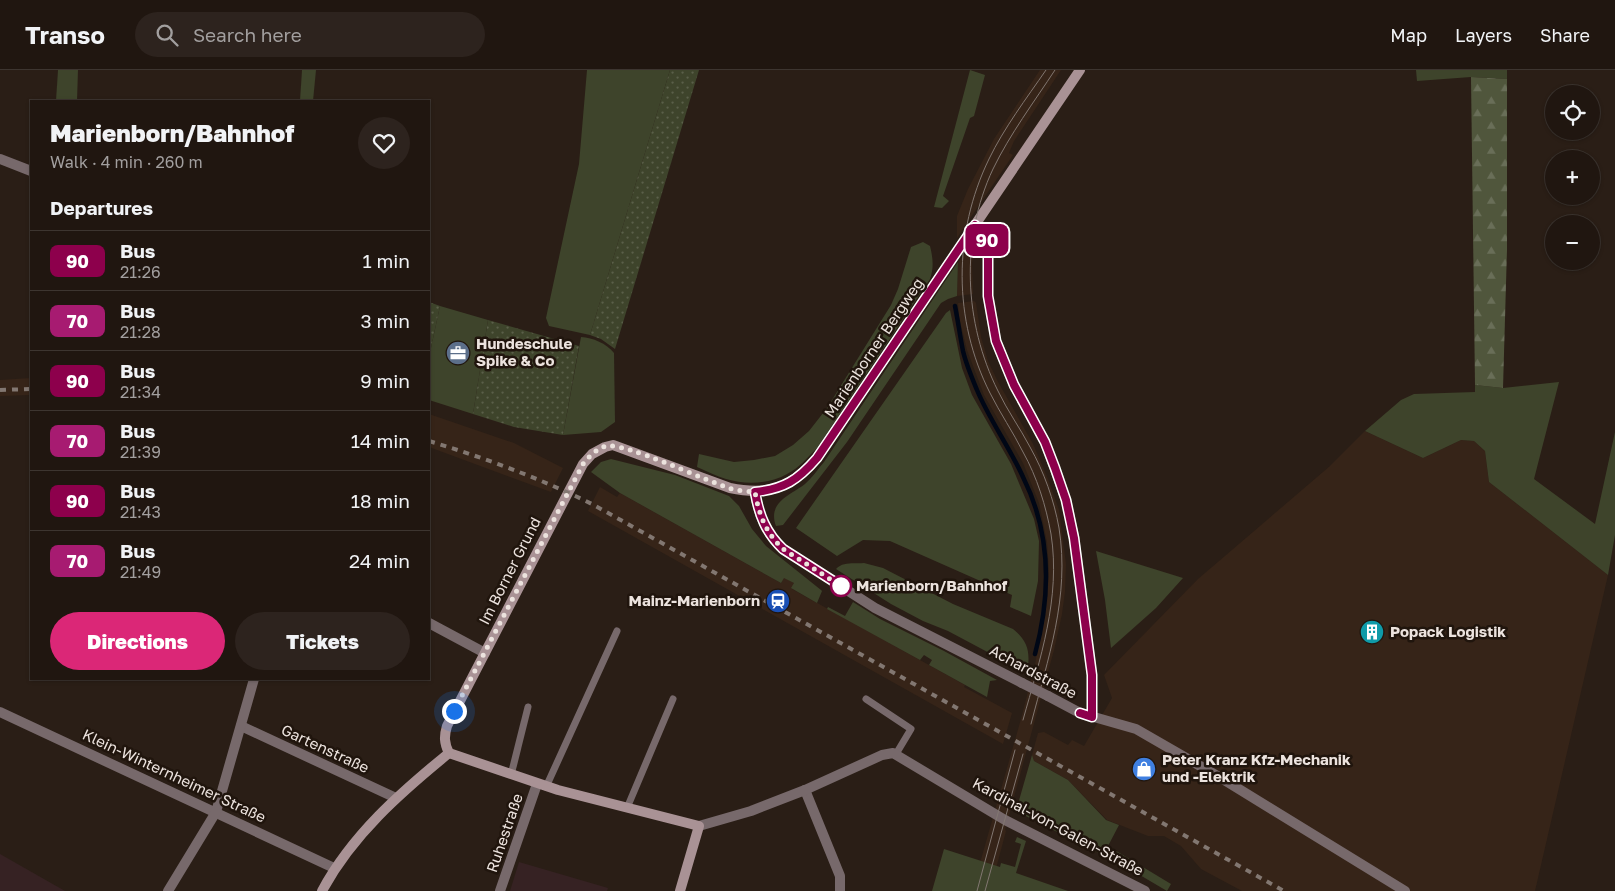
<!DOCTYPE html>
<html lang="en">
<head>
<meta charset="utf-8">
<style>
  body { margin:0; font-family:"Golos Text",sans-serif; background:#2d231e; color:#f1f3f6; height:100vh; display:flex; flex-direction:column; font-size:19px; white-space:nowrap }
  * { box-sizing:border-box; margin:0 }
  p { font-size:16px; color:#a29f9f }
  .icon { flex:none; width:28px; height:28px; fill:none; stroke:currentColor; stroke-width:2; stroke-linecap:round; stroke-linejoin:round }
  .map { position:relative; flex:1; overflow:hidden }
  .panel { position:absolute; left:30px; top:30px; width:400px; height:580px; display:flex; flex-direction:column; background:#201610; border-radius:0px; box-shadow:0 1px 4px #0004,0 0 0 1px #3d3530 }
  .panel>* { flex:none }
  .badge { padding:0 10px; border-radius:8px; font-size:18px; line-height:32px }
  .tools { position:absolute; left:1545px; top:15px; display:grid; gap:10px }
  .tools a { display:grid; place-items:center; width:55px; height:55px; border-radius:50%; background:#201610; box-shadow:0 1px 4px #0004,0 0 0 1px #3d3530; font-size:25px }
  .you { position:absolute; width:25px; height:25px; margin:-12px; border:4px solid #fff; border-radius:50%; background:#1a73e8; box-shadow:0 0 0 8px #1a73e833 }
  .map>.badge { position:absolute; translate:-50% -50%; box-shadow:0 0 0 2px #fff }
  h2 { padding:0 20px; font-size:19px; line-height:45px }
  .round { display:grid; place-items:center; flex:none; width:52px; height:52px; border-radius:26px; background:#2d231e }
  .head { display:flex; align-items:center; justify-content:space-between; height:85px; padding:0 20px }
  h1 { font-size:24px; font-weight:800; line-height:38px }
  .action { display:flex; gap:10px; margin-top:auto; padding:10px 20px }
  .action a { flex:1; height:58px; border-radius:30px; background:#db2777; color:#fff; font-size:20px; font-weight:800; line-height:58px; text-align:center }
  .action a+a { background:#2d231e; color:#f1f3f6 }
  ul { padding:0; list-style:none }
  li { display:flex; align-items:center; gap:15px; height:60px; padding:0 20px; border-top:1px solid #3d3530 }
  li div { flex:1 }
  li b { display:block; font-size:19px }
  li em { font-style:normal }
  li .badge { min-width:55px; font-weight:700; text-align:center }
  header { display:flex; align-items:center; gap:30px; box-sizing:border-box; height:70px; padding:0 25px; background:#201610; border-bottom:1px solid #3d3530 }
  header strong { font-size:24px }
  nav { display:flex; gap:28px; margin-inline-start:auto; font-size:18px }
  .search { width:350px; height:45px; background:#2d231e; display:flex; align-items:center; gap:12px; box-sizing:border-box; padding:0 18px; border-radius:28px; color:#a29f9f; font-size:19px }
  .map>svg:first-child { display:block }
  .built { fill:#362418 }
  .education { fill:#362223 }
  .grass { fill:#3e442b }
  .forest { fill:url(#forest-firs) }
  .park { fill:url(#park-dots) }
  .lines { fill:none; stroke-linecap:round; stroke-linejoin:round }
  .stream { stroke:#000716; stroke-width:4.5 }
  .lane { stroke:#77696b; stroke-width:7 }
  .street { stroke:#77696b; stroke-width:10 }
  .secondary { stroke:#a99295; stroke-width:10 }
  .tram { stroke:#827771; stroke-width:1 }
  .rail { stroke:#827771; stroke-width:4; stroke-dasharray:6 6; stroke-linecap:butt }
  .street-bridge { stroke:#77696b; stroke-width:10 }
  .line-casing { stroke:#fff; stroke-width:11 }
  .line { stroke:#8d004c; stroke-width:8 }
  .walk { stroke:#ece3de; stroke-width:5; stroke-dasharray:0 9 }
  .stop-dot { fill:#fff; stroke:#8d004c; stroke-width:2.5 }
  .labels { text-anchor:middle; stroke-width:5; stroke-linejoin:round; paint-order:stroke }
  .poi-label { font-size:15px; font-weight:bold; fill:#ece3de; stroke:#20150d; text-anchor:start }
  .street-label { font-size:15px; fill:#ece3de; stroke:#20150d }
  .stop-label { font-size:15px; font-weight:bold; fill:#ece3de; stroke:#20150d; text-anchor:start }
</style>
</head>
<body>
<header>
<strong>Transo</strong>
<div class="search"><svg class="icon" aria-label="search" viewBox="0 0 24 24"><circle cx="10" cy="10" r="6"/><path d="M15 15l6 6"/></svg>Search here</div>
<nav><a>Map</a><a>Layers</a><a>Share</a></nav>
</header>
<div class="map">
<svg width="1615" height="821" viewBox="0 0 1615 821">
  <defs>
    <pattern id="forest-firs" width="22" height="20" patternUnits="userSpaceOnUse" patternTransform="scale(1.25)"><rect width="22" height="20" fill="#50563c"/><path d="M5 1l3.5 6h-7zM16 11l3.5 6h-7z" fill="#696e58"/></pattern>
    <pattern id="park-dots" width="8" height="8" patternUnits="userSpaceOnUse" patternTransform="scale(1.25)"><rect width="8" height="8" fill="#3e442b"/><path d="M2 2h.1M6 6h.1" fill="none" stroke="#5a5f49" stroke-width="1.8" stroke-linecap="round"/></pattern>
  </defs>
  <rect width="100%" height="100%" fill="#2a1e16"/>
  <g class="built">
    <path d="M1040 0H1061L1014 71 1009 83 1013 85 957 168V146L968 119 994 69Z"/>
    <path d="M970 179 974 180 972 193 973 224 957 226 958 192Z"/>
    <path d="M974 231 976 233 981 267 988 291 997 310 1033 374 1048 409 1059 440 1066 494 1065 522 1062 544 1054 580 1011 738 1005 760 1006 761 990 821H972L1021 649 1035 594 1047 533 1049 500 1047 472 1039 433 1023 393 984 325 967 280 959 247 958 233Z"/>
    <path d="M31 308V325L0 326V310Z"/>
    <path d="M429 344 514 373 563 398 551 422 429 377Z"/>
    <path d="M1365 361 1423 388 1461 370 1474 371 1485 381 1489 412 1608 505 1535 821H1242L1201 799 1181 776 1164 766H1148L1107 750 1068 710 1034 691 1032 685 1038 663 1044 662 1068 675 1072 670 1084 676 1112 628 1104 605 1198 509 1330 396Z"/>
    <path d="M600 417 617 427 620 423 781 513 784 507 794 513 792 519 965 615 964 617 1012 643 1003 674 588 441Z"/>
  </g>
  <g class="education">
    <path d="M0 784 65 821H0Z"/>
    <path d="M519 792 608 818 607 821H510Z"/>
  </g>
  <g class="grass">
    <path d="M58 0H78L77 31H56Z"/>
    <path d="M302 0H316L313 31H300Z"/>
    <path d="M587 0H670L590 265 549 256 546 248 579 94Z"/>
    <path d="M970 0 985 5 974 46 970 48 943 126 949 131 942 138 934 137Z"/>
    <path d="M1416 0H1507V9L1471 7 1417 11Z"/>
    <path d="M923 172 930 176C933 188 934 198 930 209L817 378C808 387 799 398 787 404 769 414 746 415 726 409 716 406 707 401 697 397L699 384 734 392 754 390 775 386 793 375 809 361 827 338 891 235 898 219 911 177Z"/>
    <path d="M958 192 957 226 948 229 941 233 847 372 783 455 776 456C767 432 791 425 805 414 812 408 818 399 824 392Z"/>
    <path d="M440 236 488 250 473 344 429 330V287Z"/>
    <path d="M950 240 962 298 972 325 1011 394 1034 449 1039 471 1038 511 1031 546 1010 537 1012 525 890 471 863 470 837 486 796 458 946 243Z"/>
    <path d="M581 267C593 268 606 273 614 283L615 352 601 362 563 365Z"/>
    <path d="M1559 312 1534 409 1595 454 1615 362V465L1608 505 1489 412 1485 381 1474 371 1461 370 1423 388 1365 361 1401 330 1414 324 1475 322V315L1503 318Z"/>
    <path d="M611 389 675 405 729 426 739 436 752 459 766 476 821 520 822 521 817 533 791 518 794 513 784 508 781 513 620 423 591 402 601 392Z"/>
    <path d="M1096 481 1183 508 1156 538 1111 578 1105 530Z"/>
    <path d="M864 493 883 498 953 534 1013 559C1030 573 1030 584 1027 605L1025 602 948 561 923 551 891 534 836 499C843 491 855 494 864 493Z"/>
    <path d="M853 532 880 549 944 581 997 610 990 611 987 627 929 595 932 590 924 585 920 590 827 539 828 537 845 546Z"/>
    <path d="M1032 685 1034 691 1068 710 1106 750 1119 755 1108 776 1171 814 1167 821 1128 798 1016 741Z"/>
    <path d="M1017 767 1026 771 1016 803 1068 821H932L944 779 1000 797 1001 793 1015 797 1021 774 1015 772Z"/>
  </g>
  <path class="forest" d="M1471 7 1507 9V179L1503 318 1475 315Z"/>
  <g class="park">
    <path d="M670 0H699L615 279 601 269 590 265Z"/>
    <path d="M429 232 440 236 429 287Z"/>
    <path d="M488 250 579 276 563 365 514 357 473 344Z"/>
  </g>
  <g class="lines">
    <path class="stream" d="M955 236C958 251 960 266 963 281 966 294 972 308 977 320 989 349 1010 378 1023 407 1051 463 1051 525 1035 584"/>
    <g class="lane">
      <path d="M866 629 911 659 896 684"/>
      <path d="M511 705 528 637"/>
      <path d="M546 717 617 561"/>
      <path d="M627 738 673 629"/>
    </g>
    <g class="street">
      <path d="M0 89 31 101"/>
      <path d="M975 155 985 163 988 177V226L996 271 1014 315 1045 372 1066 430 1074 467 1092 605V647"/>
      <path d="M755 422C758 445 766 463 783 479L875 538 1022 613"/>
      <path d="M429 553 485 583"/>
      <path d="M1048 626 1080 643 1136 659 1221 708 1405 821"/>
      <path d="M0 642 334 798"/>
      <path d="M241 656 396 728"/>
      <path d="M805 720 840 806V821"/>
      <path d="M699 756 751 741 805 720 882 685 893 683 1005 750 1145 821"/>
      <path d="M168 821 216 742 254 609"/>
      <path d="M500 821 537 714"/>
    </g>
    <g class="secondary">
      <path d="M322 821C352 765 400 723 449 683"/>
      <path d="M680 821 699 756 558 720 449 683C444 673 444 666 447 656L583 394 592 384 605 377 613 375 730 418C769 426 791 418 817 388L1080 0"/>
    </g>
    <g class="tram">
      <path d="M1023 650C1040 589 1061 528 1051 464 1046 436 1037 407 1023 382 1013 362 1000 343 990 323 953 250 953 163 989 89 1004 58 1026 29 1046 0"/>
      <path d="M1031 654C1048 588 1070 527 1059 458 1054 430 1044 402 1030 377 1020 358 1007 340 998 321 964 253 960 169 993 99 1010 64 1034 32 1055 0"/>
      <path d="M977 821 1015 680"/>
      <path d="M985 821 1023 684"/>
    </g>
    <g class="rail">
      <path d="M0 320 31 319"/>
      <path d="M429 371C485 388 539 408 592 434L1284 821"/>
    </g>
    <path class="street-bridge" d="M1022 613 1048 626"/>
  </g>
  <g class="lines">
    <g class="line-casing">
      <path id="line" d="M841 516 783 479C766 463 759 445 755 422 784 419 798 410 817 388L975 155 984 163 988 178V226L996 271 1014 315 1045 372 1055 398 1066 430 1074 468 1092 605V647L1080 643"/>
    </g>
    <use href="#line" class="line"/>
    <path class="walk" d="M454 641 583 394C589 387 596 379 606 376 624 372 706 411 729 418 737 421 747 421 755 422 759 445 766 463 783 479L841 516"/>
  </g>
  <defs>
    <g id="office-disc" transform="scale(1.25)"><circle r="9.5" fill="#5c6f8a" stroke="#20150d"/><path d="M-6-3h4V-5.5h4V-3h4V5H-6ZM-1-4.5V-3h2v-1.5ZM-6 0V1H6V0Z" fill="#fff"/></g>
    <g id="station-disc" transform="scale(1.25)"><circle r="9.5" fill="#1a4fb4" stroke="#20150d"/><path d="M-3-6H3Q5-6 5-4V2Q5 4 3 4L4.5 6H3L1.5 4h-3L-3 6H-4.5L-3 4Q-5 4-5 2V-4Q-5-6-3-6ZM-3.5-4v3h7v-3ZM-3.5 1v1.5H-2V1ZM2 1v1.5H3.5V1Z" fill="#fff"/></g>
    <g id="building-disc" transform="scale(1.25)"><circle r="9.5" fill="#0f9aa8" stroke="#20150d"/><path d="M-4-6H4V6H1V3H-1V6H-4ZM-2.5-4.3h1.7v1.8h-1.7ZM.8-4.3h1.7v1.8H.8ZM-2.5-1h1.7V.8h-1.7ZM.8-1h1.7V.8H.8Z" fill="#fff"/></g>
    <g id="shop-disc" transform="scale(1.25)"><circle r="9.5" fill="#3f7fe0" stroke="#20150d"/><path d="M-5-2.5h2.3a2.7 3.5 0 0 1 5.4 0H5L5.5 6h-11ZM-1.5-2.5h3a1.5 2.3 0 0 0-3 0Z" fill="#fff"/></g>
  </defs>
  <g fill-rule="evenodd">
    <use href="#office-disc" x="458" y="283"/>
    <use href="#station-disc" x="778" y="531"/>
    <use href="#building-disc" x="1372" y="562"/>
    <use href="#shop-disc" x="1144" y="699"/>
  </g>
  <circle class="stop-dot" cx="841" cy="516" r="10"/>
  <g class="labels">
    <g class="poi-label">
      <text x="476" y="279">Hundeschule<tspan x="476" dy="17">Spike &amp; Co</tspan></text>
      <text x="760" y="536" text-anchor="end">Mainz-Marienborn</text>
      <text x="1390" y="567">Popack Logistik</text>
      <text x="1162" y="695">Peter Kranz Kfz-Mechanik<tspan x="1162" dy="17">und -Elektrik</tspan></text>
    </g>
    <g class="street-label">
      <text transform="translate(874 278) rotate(-56)" y="5">Marienborner Bergweg</text>
      <text transform="translate(510 501) rotate(-63)" y="5">Im Borner Grund</text>
      <text transform="translate(1033 602) rotate(28)" y="5">Achardstraße</text>
      <text transform="translate(325 679) rotate(25)" y="5">Gartenstraße</text>
      <text transform="translate(174 706) rotate(25)" y="5">Klein-Winternheimer Straße</text>
      <text transform="translate(1058 757) rotate(28)" y="5">Kardinal-von-Galen-Straße</text>
      <text transform="translate(505 763) rotate(-71)" y="5">Ruhestraße</text>
    </g>
    <g class="stop-label">
      <text x="856" y="521">Marienborn/Bahnhof</text>
    </g>
  </g>
</svg>
<div class="tools">
<a><svg class="icon" aria-label="locate" viewBox="0 0 24 24"><circle cx="12" cy="12" r="6"/><path d="M12 2v4M12 18v4M2 12h4M18 12h4"/></svg></a>
<a>+</a>
<a>−</a>
</div>
<div class="you" style="left:454px;top:641px"></div>
<b class="badge" style="left:987px;top:170px;background:#8d004c;color:#fff">90</b>
<section class="panel">
<div class="head"><div><h1>Marienborn/Bahnhof</h1><p>Walk · 4 min · 260 m</p></div><a class="round"><svg class="icon" aria-label="heart" viewBox="0 0 24 24"><path d="M12 20l-8-8c-3-5 5-10 8-4 3-6 11-1 8 4z"/></svg></a></div>
<h2>Departures</h2>
<ul>
<li><span class="badge" style="background:#8d004c;color:#fff">90</span><div><b>Bus</b><p>21:26</p></div><em>1 min</em></li>
<li><span class="badge" style="background:#a71b71;color:#fff">70</span><div><b>Bus</b><p>21:28</p></div><em>3 min</em></li>
<li><span class="badge" style="background:#8d004c;color:#fff">90</span><div><b>Bus</b><p>21:34</p></div><em>9 min</em></li>
<li><span class="badge" style="background:#a71b71;color:#fff">70</span><div><b>Bus</b><p>21:39</p></div><em>14 min</em></li>
<li><span class="badge" style="background:#8d004c;color:#fff">90</span><div><b>Bus</b><p>21:43</p></div><em>18 min</em></li>
<li><span class="badge" style="background:#a71b71;color:#fff">70</span><div><b>Bus</b><p>21:49</p></div><em>24 min</em></li>
</ul>
<div class="action"><a>Directions</a><a>Tickets</a></div>
</section>
</div>
</body>
</html>
